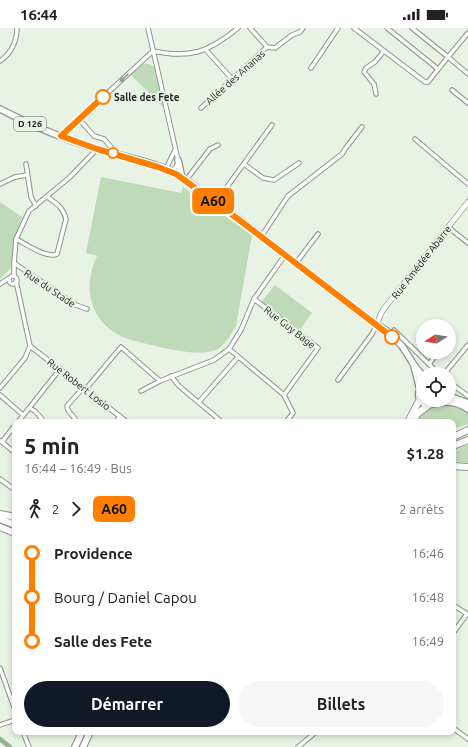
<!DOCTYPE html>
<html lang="fr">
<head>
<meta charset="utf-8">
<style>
  body { margin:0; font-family:Ubuntu,sans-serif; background:#f6f6f6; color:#222; height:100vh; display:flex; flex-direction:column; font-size:15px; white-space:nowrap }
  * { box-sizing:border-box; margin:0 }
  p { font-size:13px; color:#767676 }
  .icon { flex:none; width:22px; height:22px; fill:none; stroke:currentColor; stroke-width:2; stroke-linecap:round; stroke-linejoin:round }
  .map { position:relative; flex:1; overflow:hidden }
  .drawer { position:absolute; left:12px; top:391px; width:444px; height:316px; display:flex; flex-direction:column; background:#fff; border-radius:8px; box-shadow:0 2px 6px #0003 }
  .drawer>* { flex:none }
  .badge { padding:0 8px; border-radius:6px; font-size:14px; line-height:26px }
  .needle { width:26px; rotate:258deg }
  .buttons { position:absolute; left:416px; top:291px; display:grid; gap:8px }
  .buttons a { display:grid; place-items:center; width:40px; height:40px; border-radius:50%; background:#fff; box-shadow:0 2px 6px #0003; font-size:20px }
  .map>.badge { position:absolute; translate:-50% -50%; box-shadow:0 0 0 2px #fff }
  .legs { display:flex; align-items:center; gap:6px; height:44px; padding:0 12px; font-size:13px }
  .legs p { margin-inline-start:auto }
  .overview { display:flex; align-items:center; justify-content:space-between; height:68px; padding:0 12px }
  h1 { font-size:22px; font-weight:700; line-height:30px }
  .action { display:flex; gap:8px; margin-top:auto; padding:8px 12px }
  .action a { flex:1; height:46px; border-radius:24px; background:#111827; color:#fff; font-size:16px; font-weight:700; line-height:46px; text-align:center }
  .action a+a { background:#f6f6f6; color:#222 }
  ul { padding:0 12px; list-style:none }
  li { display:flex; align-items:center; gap:14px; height:44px; font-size:15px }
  li i { display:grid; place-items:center; width:6px; height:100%; margin:0 5px; background:currentColor }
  li i::after { content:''; width:10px; height:10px; margin:-5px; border:3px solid; border-radius:50%; background:#fff }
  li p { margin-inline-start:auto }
  li:first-child i { background:linear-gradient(#0000 50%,currentColor 0) }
  li:last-child i { background:linear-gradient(currentColor 50%,#0000 0) }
  .status { display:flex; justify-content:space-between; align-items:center; height:28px; padding:0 20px; background:#fff; direction:ltr }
  .status svg { height:11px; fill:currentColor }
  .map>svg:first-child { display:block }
  .green { fill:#bfdab8 }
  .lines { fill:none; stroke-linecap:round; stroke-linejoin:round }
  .canal { stroke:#94b28b; stroke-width:4.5 }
  .minor-casing { stroke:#8c9589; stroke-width:5.5 }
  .tertiary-casing { stroke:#8c9589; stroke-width:6 }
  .primary-casing { stroke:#8c9589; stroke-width:8 }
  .trunk-casing { stroke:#8c9589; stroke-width:8 }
  .minor { stroke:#fff; stroke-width:3.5 }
  .tertiary { stroke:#fff; stroke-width:4.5 }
  .primary { stroke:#fff; stroke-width:5.5 }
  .trunk { stroke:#fff; stroke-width:6 }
  .oneway { fill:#9c9d9b }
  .line-1-casing { stroke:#fff; stroke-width:9 }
  .line-1 { stroke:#ff8000; stroke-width:6 }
  .stop-1-dot { fill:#fff; stroke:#ff8000; stroke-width:2 }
  .labels { text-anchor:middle; stroke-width:4; stroke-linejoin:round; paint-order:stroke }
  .shield { fill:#e8f2e5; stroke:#5d635c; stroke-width:1 }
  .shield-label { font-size:9px; font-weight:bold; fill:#222621 }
  .street-label { font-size:10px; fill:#222621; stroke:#e8f2e5 }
  .stop-label { font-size:10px; font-weight:bold; fill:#222621; stroke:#e8f2e5; text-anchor:start }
</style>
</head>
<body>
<div class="status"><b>16:44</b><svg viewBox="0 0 49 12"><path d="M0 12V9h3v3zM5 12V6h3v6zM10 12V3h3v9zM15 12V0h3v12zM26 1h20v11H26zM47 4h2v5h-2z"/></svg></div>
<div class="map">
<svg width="468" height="719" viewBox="0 0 468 719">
  <rect width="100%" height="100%" fill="#e8f2e5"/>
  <g class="green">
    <path d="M143 36H150L154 39 164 80 131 47Z"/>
    <path d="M101 149 181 165 183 159 252 207 236 298C231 306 227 314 219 320 202 332 152 317 131 312 93 301 80 263 97 228L86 225Z"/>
    <path d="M0 174 22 189 13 216 11 240 0 251Z"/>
    <path d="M275 257 312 285 299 303 261 274Z"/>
    <path d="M448 375 468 383V396L453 401V394H416C419 381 437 377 448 375Z"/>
    <path d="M468 417V435L453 433V423Z"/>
  </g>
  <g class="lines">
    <path class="canal" d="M0 711 10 719"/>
    <g class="minor-casing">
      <g id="minor">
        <path d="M148 0 178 132 177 137 172 144"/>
        <path d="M354 0 425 54H428L448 29 468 46"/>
        <path d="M387 0 438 41"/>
        <path d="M412 0 448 29 468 5"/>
        <path d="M267 19 275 20 292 7 300 4 303 0"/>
        <path d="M206 22 232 51"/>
        <path d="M153 23C190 31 209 24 238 0"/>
        <path d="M0 33C11 26 17 13 17 0"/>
        <path d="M311 40 338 0"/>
        <path d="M452 62 468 75"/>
        <path d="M376 66 374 56 364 44 366 40 375 34 384 23"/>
        <path d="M201 80 267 19 250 0"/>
        <path d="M79 91 94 108 104 111 117 126"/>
        <path d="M61 108 153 23"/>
        <path d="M415 111 468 156"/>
        <path d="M26 136 31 169 36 178"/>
        <path d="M244 136 263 150 274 152 299 135"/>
        <path d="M166 141 175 122"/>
        <path d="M186 152 210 121 218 117"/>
        <path d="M0 156 15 149 27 147"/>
        <path d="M216 174 272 97"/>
        <path d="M448 199 468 215"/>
        <path d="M261 209 288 168 342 126 345 121 362 99"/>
        <path d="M16 211C26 216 47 231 57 226L66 191C63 179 56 175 47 169"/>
        <path d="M14 235 76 277 87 281"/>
        <path d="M296 235 318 206"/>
        <path d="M14 248V235L16 211 29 183 69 150 97 121"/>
        <circle cx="13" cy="252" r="4"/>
        <path d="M0 256 9 250"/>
        <path d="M254 271 318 320 284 367"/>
        <path d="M394 302 439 346"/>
        <path d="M30 318 127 394"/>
        <path d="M229 321 284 367 293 385 286 394"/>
        <path d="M429 336 438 324"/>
        <path d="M444 346 468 317"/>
        <path d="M171 348 179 358 222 394"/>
        <path d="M338 352 372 306 377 296"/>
        <path d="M449 354 468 368"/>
        <path d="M0 360 25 330 30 318 16 253"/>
        <path d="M85 362 121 319 160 353"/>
        <path d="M141 363 160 353 214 332 229 321 241 302 254 271 285 227"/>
        <path d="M0 367 23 387"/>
        <path d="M199 374 238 329"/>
        <path d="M29 380 35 383 42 391 41 394"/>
        <path d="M18 394 60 341"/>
        <path d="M76 394C75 387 67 385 67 378L83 360"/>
        <path d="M116 394 120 388"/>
        <path d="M1 413 15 425"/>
        <path d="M2 414 15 397"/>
        <path d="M0 451 15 462"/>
        <path d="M453 577 467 586 453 605"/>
        <path d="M0 640 15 682"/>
        <path d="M0 697 15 692"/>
        <path d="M453 700 468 711"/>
        <path d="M23 704 29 719"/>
        <path d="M298 719 316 704"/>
      </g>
    </g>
    <g class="tertiary-casing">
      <path id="tertiary" d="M377 296 380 288 383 282 468 174"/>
    </g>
    <g class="primary-casing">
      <g id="primary">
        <path d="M0 81C31 97 63 111 97 121 121 128 158 135 179 147L239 191 364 288 387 303 402 318 414 337 423 348"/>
        <path d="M178 132 182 150"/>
        <path d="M414 338 420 362"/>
        <path d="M423 358C420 361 418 365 419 369 423 383 438 373 447 374 454 374 462 377 468 381"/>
        <path d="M449 368 468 375"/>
      </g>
    </g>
    <g class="trunk-casing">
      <g id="trunk">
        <path d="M408 394 420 371"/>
        <path d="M414 394 417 386 429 377"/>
        <path d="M453 409 468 402"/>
        <path d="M453 418 468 412"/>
        <path d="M453 438 468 439"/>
        <path d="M0 486 15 489"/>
        <path d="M0 491 15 497"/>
        <path d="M0 499 15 505"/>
        <path d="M75 719 82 704"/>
        <path d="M83 719 90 704"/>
      </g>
    </g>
    <use href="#minor" class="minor"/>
    <use href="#tertiary" class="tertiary"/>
    <use href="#primary" class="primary"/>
    <use href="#trunk" class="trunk"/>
  </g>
  <defs><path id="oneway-solid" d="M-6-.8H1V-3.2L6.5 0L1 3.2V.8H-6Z"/></defs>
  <use class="oneway" href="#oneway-solid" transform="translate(124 50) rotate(137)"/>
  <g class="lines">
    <g class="line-1-casing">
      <path id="line-1" d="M103 69 61 108 97 121 158 139 176 146 238 191 392 309"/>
    </g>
    <use href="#line-1" class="line-1"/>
  </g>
  <g class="stop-1-dot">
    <circle cx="103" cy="69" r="7"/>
    <circle cx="113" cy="125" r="5"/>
    <circle cx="392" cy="309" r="7"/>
  </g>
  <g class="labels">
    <rect class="shield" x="14" y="89" width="32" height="14" rx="3"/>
    <g class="shield-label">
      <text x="30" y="99">D 126</text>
    </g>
    <g class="street-label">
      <text transform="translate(235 49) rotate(-42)" y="4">Allée des Ananas</text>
      <text transform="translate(421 234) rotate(-52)" y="4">Rue Amédée Abarre</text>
      <text transform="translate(50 260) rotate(34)" y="4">Rue du Stade</text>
      <text transform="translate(290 299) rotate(38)" y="4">Rue Guy Bage</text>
      <text transform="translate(79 356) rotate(38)" y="4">Rue Robert Losio</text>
    </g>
    <g class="stop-label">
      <text x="114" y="73">Salle des Fete</text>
    </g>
  </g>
</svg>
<div class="buttons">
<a><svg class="needle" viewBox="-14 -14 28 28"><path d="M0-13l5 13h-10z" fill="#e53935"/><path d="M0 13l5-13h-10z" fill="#767676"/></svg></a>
<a><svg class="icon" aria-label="locate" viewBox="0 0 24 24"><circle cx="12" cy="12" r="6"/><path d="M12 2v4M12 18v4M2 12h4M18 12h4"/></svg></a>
</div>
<b class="badge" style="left:213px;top:173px;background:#ff8000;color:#111">A60</b>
<section class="drawer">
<div class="overview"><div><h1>5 min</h1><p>16:44 – 16:49 · Bus</p></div><b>$1.28</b></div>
<div class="legs"><svg class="icon" aria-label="walk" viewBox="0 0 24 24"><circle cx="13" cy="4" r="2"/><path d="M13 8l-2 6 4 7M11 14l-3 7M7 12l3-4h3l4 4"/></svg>2<svg class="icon" aria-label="forward" viewBox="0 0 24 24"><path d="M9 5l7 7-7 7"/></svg><b class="badge" style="background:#ff8000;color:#111">A60</b><p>2 arrêts</p></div>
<ul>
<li><i style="color:#ff8000"></i><b>Providence</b><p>16:46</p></li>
<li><i style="color:#ff8000"></i><span>Bourg / Daniel Capou</span><p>16:48</p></li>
<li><i style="color:#ff8000"></i><b>Salle des Fete</b><p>16:49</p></li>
</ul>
<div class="action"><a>Démarrer</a><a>Billets</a></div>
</section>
</div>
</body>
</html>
